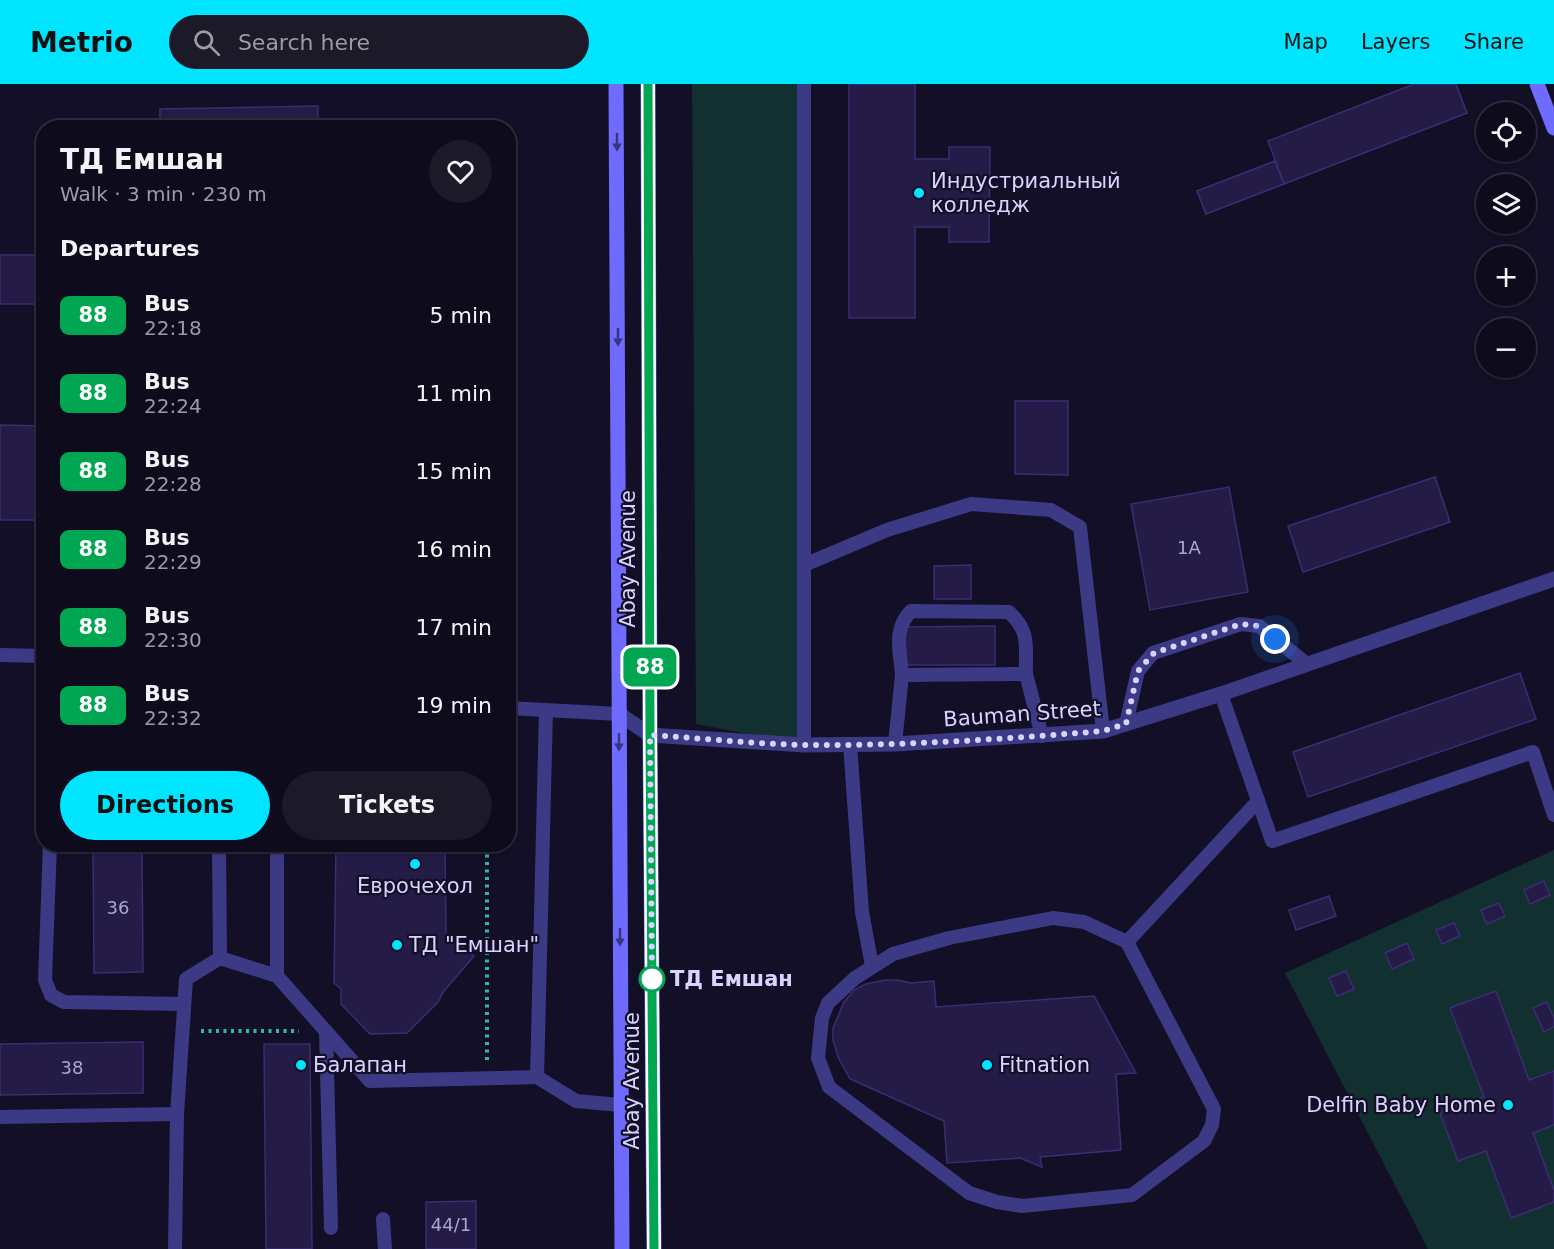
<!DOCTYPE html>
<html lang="en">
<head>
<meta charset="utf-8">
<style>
  body { margin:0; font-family:"DejaVu Sans",sans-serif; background:#1c1929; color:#f1f3f6; height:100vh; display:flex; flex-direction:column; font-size:22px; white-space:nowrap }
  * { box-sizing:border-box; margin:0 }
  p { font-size:20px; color:#9b9ba3 }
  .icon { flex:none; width:33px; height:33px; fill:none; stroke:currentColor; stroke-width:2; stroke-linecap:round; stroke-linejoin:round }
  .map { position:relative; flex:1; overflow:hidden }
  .details { position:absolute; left:36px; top:36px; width:480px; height:732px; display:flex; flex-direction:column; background:#0e0b1c; border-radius:24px; box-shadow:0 2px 4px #0004,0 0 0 2px #2e2b3b }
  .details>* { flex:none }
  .badge { padding:0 12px; border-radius:9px; font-size:21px; line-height:39px }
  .controls { position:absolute; left:1476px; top:18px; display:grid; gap:12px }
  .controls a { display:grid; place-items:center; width:60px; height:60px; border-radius:50%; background:#0e0b1c; box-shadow:0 2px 4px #0004,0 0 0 2px #2e2b3b; font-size:30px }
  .you { position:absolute; width:30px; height:30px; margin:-15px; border:4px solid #fff; border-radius:50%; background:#1a73e8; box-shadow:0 0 0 9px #1a73e833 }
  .map>.badge { position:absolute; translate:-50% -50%; box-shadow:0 0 0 3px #fff }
  h2 { padding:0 24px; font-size:22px; line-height:54px }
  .round { display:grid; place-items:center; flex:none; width:63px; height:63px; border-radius:32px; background:#1c1929 }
  .headline { display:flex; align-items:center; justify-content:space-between; height:102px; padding:0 24px }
  h1 { font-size:28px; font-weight:800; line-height:45px }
  .primary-button { display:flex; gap:12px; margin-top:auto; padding:12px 24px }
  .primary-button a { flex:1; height:69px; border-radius:36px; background:#00e5ff; color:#111; font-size:24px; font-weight:800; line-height:69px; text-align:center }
  .primary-button a+a { background:#1c1929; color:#f1f3f6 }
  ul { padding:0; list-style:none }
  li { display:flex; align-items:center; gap:18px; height:78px; padding:0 24px }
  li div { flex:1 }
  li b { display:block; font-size:22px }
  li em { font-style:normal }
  li .badge { min-width:66px; font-weight:700; text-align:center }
  header { display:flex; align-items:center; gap:36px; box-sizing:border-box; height:84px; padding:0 30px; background:#00e5ff; color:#111 }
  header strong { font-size:28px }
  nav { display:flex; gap:33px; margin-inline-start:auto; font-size:21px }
  .search { width:420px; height:54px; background:#1c1929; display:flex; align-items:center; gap:15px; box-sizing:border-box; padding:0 21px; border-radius:33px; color:#9b9ba3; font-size:22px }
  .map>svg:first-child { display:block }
  .green { fill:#12302f }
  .building { fill:#241b47; stroke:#3b2d73; stroke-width:1.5 }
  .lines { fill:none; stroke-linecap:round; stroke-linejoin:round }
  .path { stroke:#2fb8b0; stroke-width:4; stroke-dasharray:3 4.5; stroke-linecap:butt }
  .lane { stroke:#3d3a85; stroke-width:14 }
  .street { stroke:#3d3a85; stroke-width:15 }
  .secondary { stroke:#6f6bff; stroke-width:15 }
  .oneway { fill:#38347d }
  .line-casing { stroke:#fff; stroke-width:14 }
  .line { stroke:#00a651; stroke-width:9 }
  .walk { stroke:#d9d4ff; stroke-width:6; stroke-dasharray:0 10.8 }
  .poi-dot { fill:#00e5ff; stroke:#130f26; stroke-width:2 }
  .stop-dot { fill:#fff; stroke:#00a651; stroke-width:3 }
  .labels { text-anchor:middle; stroke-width:4.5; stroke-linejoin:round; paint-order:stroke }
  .number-label { font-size:18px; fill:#aca6d1 }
  .poi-label { font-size:21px; fill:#d9d4ff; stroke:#130f26; text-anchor:start }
  .street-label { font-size:21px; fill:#d9d4ff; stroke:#130f26 }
  .stop-label { font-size:21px; font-weight:bold; fill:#d9d4ff; stroke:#130f26; text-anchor:start }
</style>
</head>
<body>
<header>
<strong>Metrio</strong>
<div class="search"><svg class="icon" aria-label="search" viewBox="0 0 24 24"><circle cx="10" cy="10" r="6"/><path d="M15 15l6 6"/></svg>Search here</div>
<nav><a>Map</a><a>Layers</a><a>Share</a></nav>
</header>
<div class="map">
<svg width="1554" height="1165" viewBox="0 0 1554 1165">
  <rect width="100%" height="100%" fill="#130f26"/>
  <g class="green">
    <path d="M692 0H804V661L696 640Z"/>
    <path d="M1554 766V1165H1428L1285 889Z"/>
  </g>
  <g class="building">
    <path d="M849 0H915V75H949V63H990L989 158H949V143H915V234H849Z"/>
    <path d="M1414 0H1456L1467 29 1284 100 1268 57Z"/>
    <path d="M318 22V44H160V25Z"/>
    <path d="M1275 77 1284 100 1206 130 1197 107Z"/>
    <rect x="0" y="171" width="44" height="49"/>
    <path d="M1015 317H1068V391L1015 390Z"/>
    <path d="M0 341 44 342V436H0Z"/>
    <path d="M1435 393 1450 438 1303 488 1288 442Z"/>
    <path d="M1229 403 1248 508 1150 526 1131 420Z"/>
    <path d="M971 481V515H934V482Z"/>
    <path d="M995 542V581H900V543Z"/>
    <path d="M1520 589 1536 635 1308 713 1293 668Z"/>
    <path d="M93 760H142L143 888 94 889Z"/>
    <path d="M302 760H336V764L302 763Z"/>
    <path d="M336 760H445L446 850 474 872 444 907 438 918 407 949 370 950 341 920V905L334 899Z"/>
    <path d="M1544 797 1550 811 1530 820 1524 806Z"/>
    <path d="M1329 812 1336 832 1296 846 1289 826Z"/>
    <path d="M1499 819 1505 832 1487 840 1481 826Z"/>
    <path d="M1454 839 1460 852 1442 860 1436 846Z"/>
    <path d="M1407 859 1414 875 1392 885 1385 869Z"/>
    <path d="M1346 887 1354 905 1337 912 1329 894Z"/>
    <path d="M885 896H898L911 899 934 897 936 923 1094 912 1136 989 1116 990 1121 1066 1040 1073 1042 1083 1020 1074 947 1079 944 1037 850 995 838 973 833 956V944L844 918 854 906 866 900Z"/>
    <path d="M1496 907 1529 996 1554 987V1041L1533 1049 1554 1106V1118L1511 1134 1486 1067 1458 1077 1440 1029 1484 1013 1450 924Z"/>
    <path d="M1547 918 1554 934V943L1544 948 1533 924Z"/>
    <path d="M143 958V1009L0 1011V960Z"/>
    <path d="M264 960H310L312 1165H266Z"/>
    <path d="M476 1117V1165H426V1118Z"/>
  </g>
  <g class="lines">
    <g class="path">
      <path d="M201 947H299"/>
      <path d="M487 976V760"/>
    </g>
    <g class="lane">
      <path d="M804 481 887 446 971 420 1051 426 1080 443 1103 647"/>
      <path d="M0 571 44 572"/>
      <path d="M902 591C900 567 893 545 911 527L1009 528C1031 549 1025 561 1026 590"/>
      <path d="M1221 610 1272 757 1533 668 1554 731"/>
      <path d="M508 624 619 630"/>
      <path d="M1126 640 1138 587 1153 569 1241 540 1259 542 1307 580"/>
      <path d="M850 660 862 828 872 882"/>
      <path d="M895 660 902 591 1026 590 1042 652"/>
      <path d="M804 661V0"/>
      <path d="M50 760 45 896 51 911 64 918 184 920"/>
      <path d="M219 760 220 874 277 892"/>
      <path d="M277 760V892L370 997 537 993 546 626"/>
      <path d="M1053 834 1084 838 1127 858 1214 1025 1212 1041 1204 1057 1132 1111 1022 1122 997 1118 969 1109 829 1003 818 974 822 934 828 919 855 894 893 870 949 854Z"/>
      <path d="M1127 858 1258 717"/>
      <path d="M326 947 331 1144"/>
      <path d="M537 993 576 1017 620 1021"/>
      <path d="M0 1033 177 1030 186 895 220 874"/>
      <path d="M383 1135 385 1165"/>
      <path d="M175 1165 177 1030"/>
    </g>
    <path class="street" d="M619 630 650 651 804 661 895 660 1103 647 1221 610 1554 495"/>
    <g class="secondary">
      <path d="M616 0 622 1165"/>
      <path d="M648 0 650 651 654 1165"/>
      <path d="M1537 0 1554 44"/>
    </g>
  </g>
  <defs><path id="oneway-solid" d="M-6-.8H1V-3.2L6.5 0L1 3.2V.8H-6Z" transform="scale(1.5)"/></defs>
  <g class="oneway">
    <use href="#oneway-solid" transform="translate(617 58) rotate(90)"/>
    <use href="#oneway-solid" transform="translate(618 253) rotate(90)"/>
    <use href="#oneway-solid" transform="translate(619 658) rotate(90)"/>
    <use href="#oneway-solid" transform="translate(620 853) rotate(90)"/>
  </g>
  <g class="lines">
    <g class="line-casing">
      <path id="line" d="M648 0 650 651 654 1165"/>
    </g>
    <use href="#line" class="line"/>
    <path class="walk" d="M652 895 650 651C701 654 753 660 805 661 904 662 1004 655 1103 647L1126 640 1138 587 1154 569 1241 540 1259 542 1275 555"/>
  </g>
  <g class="poi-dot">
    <circle cx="919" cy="109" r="6"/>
    <circle cx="415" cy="780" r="6"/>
    <circle cx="397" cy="861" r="6"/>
    <circle cx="301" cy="981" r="6"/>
    <circle cx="987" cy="981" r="6"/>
    <circle cx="1508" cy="1021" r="6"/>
  </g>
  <circle class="stop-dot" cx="652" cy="895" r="12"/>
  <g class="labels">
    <g class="number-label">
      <text x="1189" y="470">1A</text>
      <text x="118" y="830">36</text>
      <text x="72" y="990">38</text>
      <text x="451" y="1147">44/1</text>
    </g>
    <g class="poi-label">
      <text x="931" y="104">Индустриальный<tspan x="931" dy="24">колледж</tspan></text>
      <text x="415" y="809" text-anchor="middle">Еврочехол</text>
      <text x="409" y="868">ТД "Емшан"</text>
      <text x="313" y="988">Балапан</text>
      <text x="999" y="988">Fitnation</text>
      <text x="1496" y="1028" text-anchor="end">Delfin Baby Home</text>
    </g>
    <g class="street-label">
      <text transform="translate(628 475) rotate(-90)" y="7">Abay Avenue</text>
      <text transform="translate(1022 630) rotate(-4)" y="7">Bauman Street</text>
      <text transform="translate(632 997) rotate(-90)" y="7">Abay Avenue</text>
    </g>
    <g class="stop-label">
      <text x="670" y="902">ТД Емшан</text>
    </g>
  </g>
</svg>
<div class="controls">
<a><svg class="icon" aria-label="locate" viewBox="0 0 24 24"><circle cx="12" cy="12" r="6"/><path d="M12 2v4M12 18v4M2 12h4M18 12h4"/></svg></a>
<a><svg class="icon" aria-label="layers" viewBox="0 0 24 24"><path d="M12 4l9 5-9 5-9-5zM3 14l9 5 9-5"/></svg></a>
<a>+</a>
<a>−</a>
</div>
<div class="you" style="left:1275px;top:555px"></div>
<b class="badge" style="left:650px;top:583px;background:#00a651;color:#fff">88</b>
<section class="details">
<div class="headline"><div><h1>ТД Емшан</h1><p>Walk · 3 min · 230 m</p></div><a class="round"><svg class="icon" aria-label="heart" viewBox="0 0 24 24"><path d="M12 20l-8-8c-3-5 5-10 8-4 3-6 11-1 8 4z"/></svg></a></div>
<h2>Departures</h2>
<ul>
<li><span class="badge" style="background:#00a651;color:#fff">88</span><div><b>Bus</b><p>22:18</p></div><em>5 min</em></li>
<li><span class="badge" style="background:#00a651;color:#fff">88</span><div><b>Bus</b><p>22:24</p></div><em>11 min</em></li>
<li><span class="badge" style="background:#00a651;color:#fff">88</span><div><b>Bus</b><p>22:28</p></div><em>15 min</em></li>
<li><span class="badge" style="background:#00a651;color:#fff">88</span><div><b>Bus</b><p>22:29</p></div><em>16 min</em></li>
<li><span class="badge" style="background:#00a651;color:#fff">88</span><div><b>Bus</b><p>22:30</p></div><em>17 min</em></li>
<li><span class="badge" style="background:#00a651;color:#fff">88</span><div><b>Bus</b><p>22:32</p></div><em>19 min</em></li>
</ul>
<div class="primary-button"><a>Directions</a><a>Tickets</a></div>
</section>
</div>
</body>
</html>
